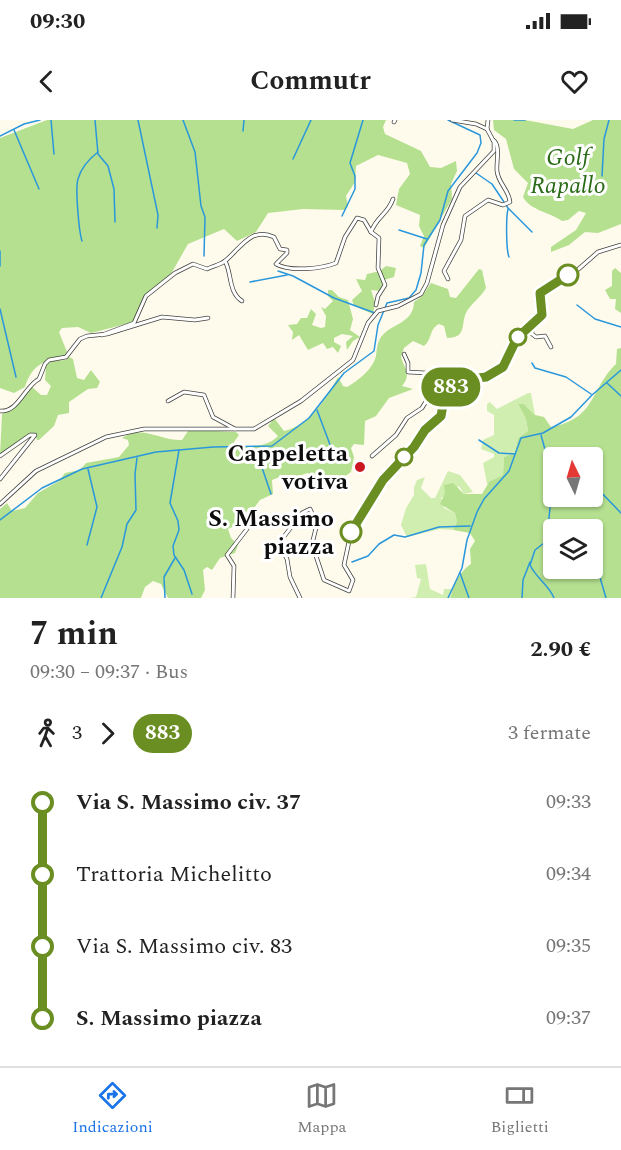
<!DOCTYPE html>
<html lang="it">
<head>
<meta charset="utf-8">
<style>
  body { margin:0; font-family:Spectral,serif; background:#f2f2f2; color:#222; height:100vh; display:flex; flex-direction:column; font-size:22px; white-space:nowrap }
  * { box-sizing:border-box; margin:0 }
  p { font-size:20px; color:#767676 }
  .icon { flex:none; width:33px; height:33px; fill:none; stroke:currentColor; stroke-width:2; stroke-linecap:round; stroke-linejoin:round }
  .map { position:relative; height:478px; overflow:hidden }
  .drawer { display:flex; flex-direction:column; background:#fff; flex:1 }
  .drawer>* { flex:none }
  .badge { padding:0 12px; border-radius:20px; font-size:21px; line-height:39px }
  .needle { width:39px; rotate:355deg }
  .fabs { position:absolute; left:543px; top:327px; display:grid; gap:12px }
  .fabs a { display:grid; place-items:center; width:60px; height:60px; border-radius:6px; background:#fff; box-shadow:0 2px 4px #0004; font-size:30px }
  .map>.badge { position:absolute; translate:-50% -50%; box-shadow:0 0 0 3px #fff }
  .legs { display:flex; align-items:center; gap:9px; height:66px; padding:0 30px; font-size:20px }
  .legs p { margin-inline-start:auto }
  .head { display:flex; align-items:center; justify-content:space-between; height:102px; padding:0 30px }
  h1 { font-size:33px; font-weight:700; line-height:45px }
  ul { padding:0 30px; list-style:none }
  li { display:flex; align-items:center; gap:21px; height:72px; font-size:22px }
  li i { display:grid; place-items:center; width:9px; height:100%; margin:0 8px; background:currentColor }
  li i::after { content:''; width:15px; height:15px; margin:-8px; border:4px solid; border-radius:50%; background:#fff }
  li p { margin-inline-start:auto }
  li:first-child i { background:linear-gradient(#0000 50%,currentColor 0) }
  li:last-child i { background:linear-gradient(currentColor 50%,#0000 0) }
  .status { display:flex; justify-content:space-between; align-items:center; height:42px; padding:0 30px; background:#fff; direction:ltr }
  .status svg { height:16px; fill:currentColor }
  header { display:flex; justify-content:space-between; align-items:center; height:78px; padding:0 30px; background:#fff; font-size:27px; font-weight:700 }
  .menu { display:flex; justify-content:space-around; align-items:center; height:84px; border-top:2px solid #e0e0e0; background:#fff; font-size:16px; color:#767676 }
  .menu a { display:grid; justify-items:center; gap:3px }
  .menu .on { color:#1a73e8 }
  .map>svg:first-child { display:block }
  .green { fill:#d1eeb1 }
  .forest { fill:#b4e08f; fill-rule:evenodd }
  .lines { fill:none; stroke-linecap:round; stroke-linejoin:round }
  .stream { stroke:#2a97dc; stroke-width:1.5 }
  .minor-casing { stroke:#404040; stroke-width:4.5 }
  .minor { stroke:#fff; stroke-width:3 }
  .line-1-casing { stroke:#fff; stroke-width:14 }
  .line-1 { stroke:#6b8e23; stroke-width:9 }
  .stop-1-dot { fill:#fff; stroke:#6b8e23; stroke-width:3 }
  .poi-dot { fill:#cb1620; stroke:#fff; stroke-width:2 }
  .labels { text-anchor:middle; stroke-width:6; stroke-linejoin:round; paint-order:stroke }
  .park-label { font-size:24px; font-style:italic; fill:#296b16; stroke:#fff }
  .poi-label { font-size:24px; font-weight:bold; fill:#0d0d0d; stroke:#fff; text-anchor:end }
  .stop-label { font-size:24px; font-weight:bold; fill:#0d0d0d; stroke:#fff; text-anchor:end }
</style>
</head>
<body>
<div class="status"><b>09:30</b><svg viewBox="0 0 49 12"><path d="M0 12V9h3v3zM5 12V6h3v6zM10 12V3h3v9zM15 12V0h3v12zM26 1h20v11H26zM47 4h2v5h-2z"/></svg></div>
<header><svg class="icon" aria-label="back" viewBox="0 0 24 24"><path d="M15 5l-7 7 7 7"/></svg>Commutr<svg class="icon" aria-label="heart" viewBox="0 0 24 24"><path d="M12 20l-8-8c-3-5 5-10 8-4 3-6 11-1 8 4z"/></svg></header>
<div class="map">
<svg width="621" height="478" viewBox="0 0 621 478">
  <rect width="100%" height="100%" fill="#fffbec"/>
  <g class="green">
    <path d="M528 273H531L535 295 524 284H518L526 299 528 311 518 318 515 333 504 337 503 355 487 364 483 343 494 337V334L481 329 483 320 494 315V295L487 291V284L490 282 497 289Z"/>
    <path d="M448 351 460 355 473 372 464 374 459 366 441 378 444 388 455 393 457 402 453 410 440 409 407 417 401 405 406 388 414 375V367L417 360 425 357 421 368 431 378H435Z"/>
    <path d="M426 444 430 469 443 475 444 469H452L451 478H410L416 477 421 459 417 458 415 445Z"/>
  </g>
  <g class="forest">
    <path d="M47 0H386L383 7 385 14 421 31 430 47 441 48 456 41 457 51 451 64 452 79 424 128 420 126 424 116 419 106 420 95 396 85 399 69 410 54 407 43 378 35 356 46 355 62 346 76 348 86 345 90 303 89 268 93 256 112 237 121 224 109 188 124 171 154 145 175 134 202 91 213 78 207 62 208 59 212 67 232 65 235C43 241 32 245 25 267L14 273 0 268V18Z"/>
    <path d="M493 0H525L573 9 593 0H621V104L598 113 585 112 569 125 551 132V127L576 110 586 93 579 91 568 100 562 101C550 92 531 91 523 77L528 63 514 49 506 19 494 10Z"/>
    <path d="M386 146 396 148 394 157 384 160 380 171 371 170 375 182 373 194 354 186 352 180 362 171 356 159 365 160 367 154 380 151Z"/>
    <path d="M615 148 621 153V193L615 189 616 179H610L605 170 612 166V151Z"/>
    <path d="M479 149 482 150 486 168C481 177 472 183 467 191 460 203 468 218 447 218L444 206 439 204C429 209 432 220 424 226L413 221 404 228 401 237C404 248 412 255 402 266L413 269 389 278 376 296 365 301 364 325 354 324 351 328 354 337 351 352 344 357 326 360 314 370 307 366 310 354 307 353 290 360 277 358 272 360 273 374 260 380 254 388H248L243 402 228 409 231 418 238 425 235 433 220 438 212 450 207 447 203 450 205 470 201 478H168L161 464 153 461 145 467 141 478H0V389L7 383 12 391 25 388 38 373 59 361 65 353 80 350 86 343 119 337 129 325 128 320 122 318C142 304 161 321 182 320L188 311 195 310 236 312 239 315 234 322C245 331 271 325 278 316L268 306 273 300 275 299 284 311C311 305 325 279 338 257L343 266 347 267C359 260 373 249 376 236 377 229 377 223 381 217 393 202 413 204 414 182L422 176 431 163 448 169 450 177 456 178Z"/>
    <path d="M328 170H332L339 177 348 180 353 199 350 210 360 217 353 221 347 230 346 222 353 216 342 214 334 218V222L341 226 338 233 333 227 327 229 323 223 308 230 299 215 292 220 293 212 288 205 297 204 301 198H307L311 189 316 194 312 205 321 208 325 207 326 196 321 187 325 189 333 181 328 176Z"/>
    <path d="M621 228V478H451C452 466 461 450 471 444L470 429 475 421 470 413 453 410 457 402 455 393 440 384 445 373 444 365 453 363 464 374H482L489 362 503 355 504 337 515 333 518 318 528 311 526 299 518 284H524L535 295 544 297 551 307C596 299 590 269 616 244L617 229ZM554 338H592V376H554ZM554 410H592V448H554Z"/>
    <path d="M69 237 73 239 77 258 84 260 91 250 100 262 97 268 88 269 69 282V293L58 295 54 306 39 320H37L35 314 30 313 0 335 2 294 16 286 32 267 41 275H47L51 266 45 260 46 246 51 241 66 240Z"/>
  </g>
  <g class="lines">
    <g class="stream">
      <path d="M51 0 54 34"/>
      <path d="M95 0 98 34 108 46 114 69 115 102"/>
      <path d="M138 0 158 95 157 108"/>
      <path d="M183 0 195 32 201 86 205 97 204 136"/>
      <path d="M514 0H525"/>
      <path d="M14 10 39 69"/>
      <path d="M243 11 244 0"/>
      <path d="M0 16 24 4 40 0"/>
      <path d="M293 39 311 0"/>
      <path d="M476 53 492 64 508 88 532 112"/>
      <path d="M602 56 604 19 609 0"/>
      <path d="M508 89C506 97 506 130 509 137"/>
      <path d="M342 96 355 69V56L350 43 363 0"/>
      <path d="M399 110 427 119"/>
      <path d="M82 121C79 112 75 68 78 59 81 48 89 39 98 32"/>
      <path d="M0 131V146"/>
      <path d="M278 151 293 156 334 178 375 193"/>
      <path d="M250 162 287 155"/>
      <path d="M577 185 595 199 621 207"/>
      <path d="M0 189 16 257"/>
      <path d="M532 243 535 248 566 257 591 274"/>
      <path d="M607 263 621 276"/>
      <path d="M317 290 332 330"/>
      <path d="M541 315 549 344 546 356 550 388 548 407 553 416 535 430 530 445C536 458 549 465 554 478"/>
      <path d="M479 320 499 333 515 334"/>
      <path d="M179 330 170 383 178 401 179 410 173 426 174 435 184 450 192 474"/>
      <path d="M256 330 271 374"/>
      <path d="M592 363 621 393"/>
      <path d="M0 400 42 368 82 349 156 332 213 327 272 326 309 298 344 253 374 231 378 205 387 183 409 178 416 170 421 153 424 125 440 100 448 71 477 33 481 23 480 15 448 0"/>
      <path d="M87 425 97 387 88 349"/>
      <path d="M352 442 368 436 379 424 394 415 405 417 439 407 470 406"/>
      <path d="M592 445 599 454 606 478"/>
      <path d="M460 453 469 478"/>
      <path d="M101 478 122 427 127 404 136 390 135 354 137 338"/>
      <path d="M165 478 164 457 175 438"/>
      <path d="M448 478 462 448 467 420 477 392 484 379 509 351 521 318 543 313 571 297 592 275 621 250"/>
      <path d="M522 478 523 460 530 442"/>
    </g>
    <g class="minor-casing">
      <g id="minor">
        <path d="M452 0 476 4 487 9"/>
        <path d="M394 2 395 0"/>
        <path d="M487 9 488 0"/>
        <path d="M371 112 379 118 378 148 385 165 378 176 376 185"/>
        <path d="M225 141C232 153 228 172 242 181"/>
        <path d="M448 159 444 151 461 120 465 96 488 80 503 85 510 82C509 70 498 63 497 51 496 42 501 25 493 20"/>
        <path d="M532 206V214L536 217 545 216 551 227"/>
        <path d="M102 215 134 203 146 176 175 153 193 144 207 149C213 146 220 145 225 141 240 129 251 106 274 117L280 129 287 130V133L276 144C290 152 321 149 336 143L345 117 357 98 364 100 371 112C377 96 388 94 393 79"/>
        <path d="M404 234 408 243V252L426 253 442 263"/>
        <path d="M168 281 184 272 204 275 213 297 235 309"/>
        <path d="M0 291C18 293 25 266 39 259L45 244 49 240 66 237 80 219 87 216 107 214 162 197 195 200 208 198"/>
        <path d="M0 336 30 315H35L0 359"/>
        <path d="M372 336 396 315 407 298 422 288 434 268 453 255 458 256"/>
        <path d="M0 384 36 351 106 317 144 309H254L301 281 353 240 368 203 378 191 398 186 421 174 427 163 443 105 460 67 494 31V22L487 9"/>
        <path d="M233 478 234 446 227 435 247 409"/>
        <path d="M300 478 290 457 287 439 279 423 302 393 310 389 317 404 312 424 324 460 349 471 353 460 344 445 351 412 365 385 383 360 414 327 425 310 441 296 445 274 448 268 470 259 486 257 503 247 517 218 542 195 539 177 543 169 574 153 598 132 621 125"/>
      </g>
    </g>
    <use href="#minor" class="minor"/>
  </g>
  <g class="lines">
    <g class="line-1-casing">
      <path id="line-1" d="M351 412 383 360 414 327 425 310 441 296 445 274 448 268 470 259 486 257 503 247 517 218 542 195 540 173 568 155"/>
    </g>
    <use href="#line-1" class="line-1"/>
  </g>
  <g class="stop-1-dot">
    <circle cx="568" cy="155" r="10"/>
    <circle cx="518" cy="217" r="8"/>
    <circle cx="404" cy="337" r="8"/>
    <circle cx="351" cy="412" r="10"/>
  </g>
  <circle class="poi-dot" cx="360" cy="347" r="6"/>
  <g class="labels">
    <g class="park-label">
      <text x="568" y="45">Golf<tspan x="568" dy="28">Rapallo</tspan></text>
    </g>
    <g class="poi-label">
      <text x="348" y="341">Cappeletta<tspan x="348" dy="28">votiva</tspan></text>
    </g>
    <g class="stop-label">
      <text x="334" y="406">S. Massimo<tspan x="334" dy="28">piazza</tspan></text>
    </g>
  </g>
</svg>
<div class="fabs">
<a><svg class="needle" viewBox="-14 -14 28 28"><path d="M0-13l5 13h-10z" fill="#e53935"/><path d="M0 13l5-13h-10z" fill="#767676"/></svg></a>
<a><svg class="icon" aria-label="layers" viewBox="0 0 24 24"><path d="M12 4l9 5-9 5-9-5zM3 14l9 5 9-5"/></svg></a>
</div>
<b class="badge" style="left:451px;top:267px;background:#6b8e23;color:#fff">883</b>
</div>
<section class="drawer">
<div class="head"><div><h1>7 min</h1><p>09:30 – 09:37 · Bus</p></div><b>2.90 €</b></div>
<div class="legs"><svg class="icon" aria-label="walk" viewBox="0 0 24 24"><circle cx="13" cy="4" r="2"/><path d="M13 8l-2 6 4 7M11 14l-3 7M7 12l3-4h3l4 4"/></svg>3<svg class="icon" aria-label="forward" viewBox="0 0 24 24"><path d="M9 5l7 7-7 7"/></svg><b class="badge" style="background:#6b8e23;color:#fff">883</b><p>3 fermate</p></div>
<ul>
<li><i style="color:#6b8e23"></i><b>Via S. Massimo civ. 37</b><p>09:33</p></li>
<li><i style="color:#6b8e23"></i><span>Trattoria Michelitto</span><p>09:34</p></li>
<li><i style="color:#6b8e23"></i><span>Via S. Massimo civ. 83</span><p>09:35</p></li>
<li><i style="color:#6b8e23"></i><b>S. Massimo piazza</b><p>09:37</p></li>
</ul>
</section>
<nav class="menu">
<a class="on"><svg class="icon" aria-label="directions" viewBox="0 0 24 24"><path d="M12 3l9 9-9 9-9-9zM9 14v-3h6M13 9l2 2-2 2"/></svg>Indicazioni</a>
<a><svg class="icon" aria-label="map" viewBox="0 0 24 24"><path d="M3 6l6-2 6 2 6-2v14l-6 2-6-2-6 2zM9 4v14M15 6v14"/></svg>Mappa</a>
<a><svg class="icon" aria-label="tickets" viewBox="0 0 24 24"><path d="M3 7h18v10H3zM15 7v10"/></svg>Biglietti</a>
</nav>
</body>
</html>
